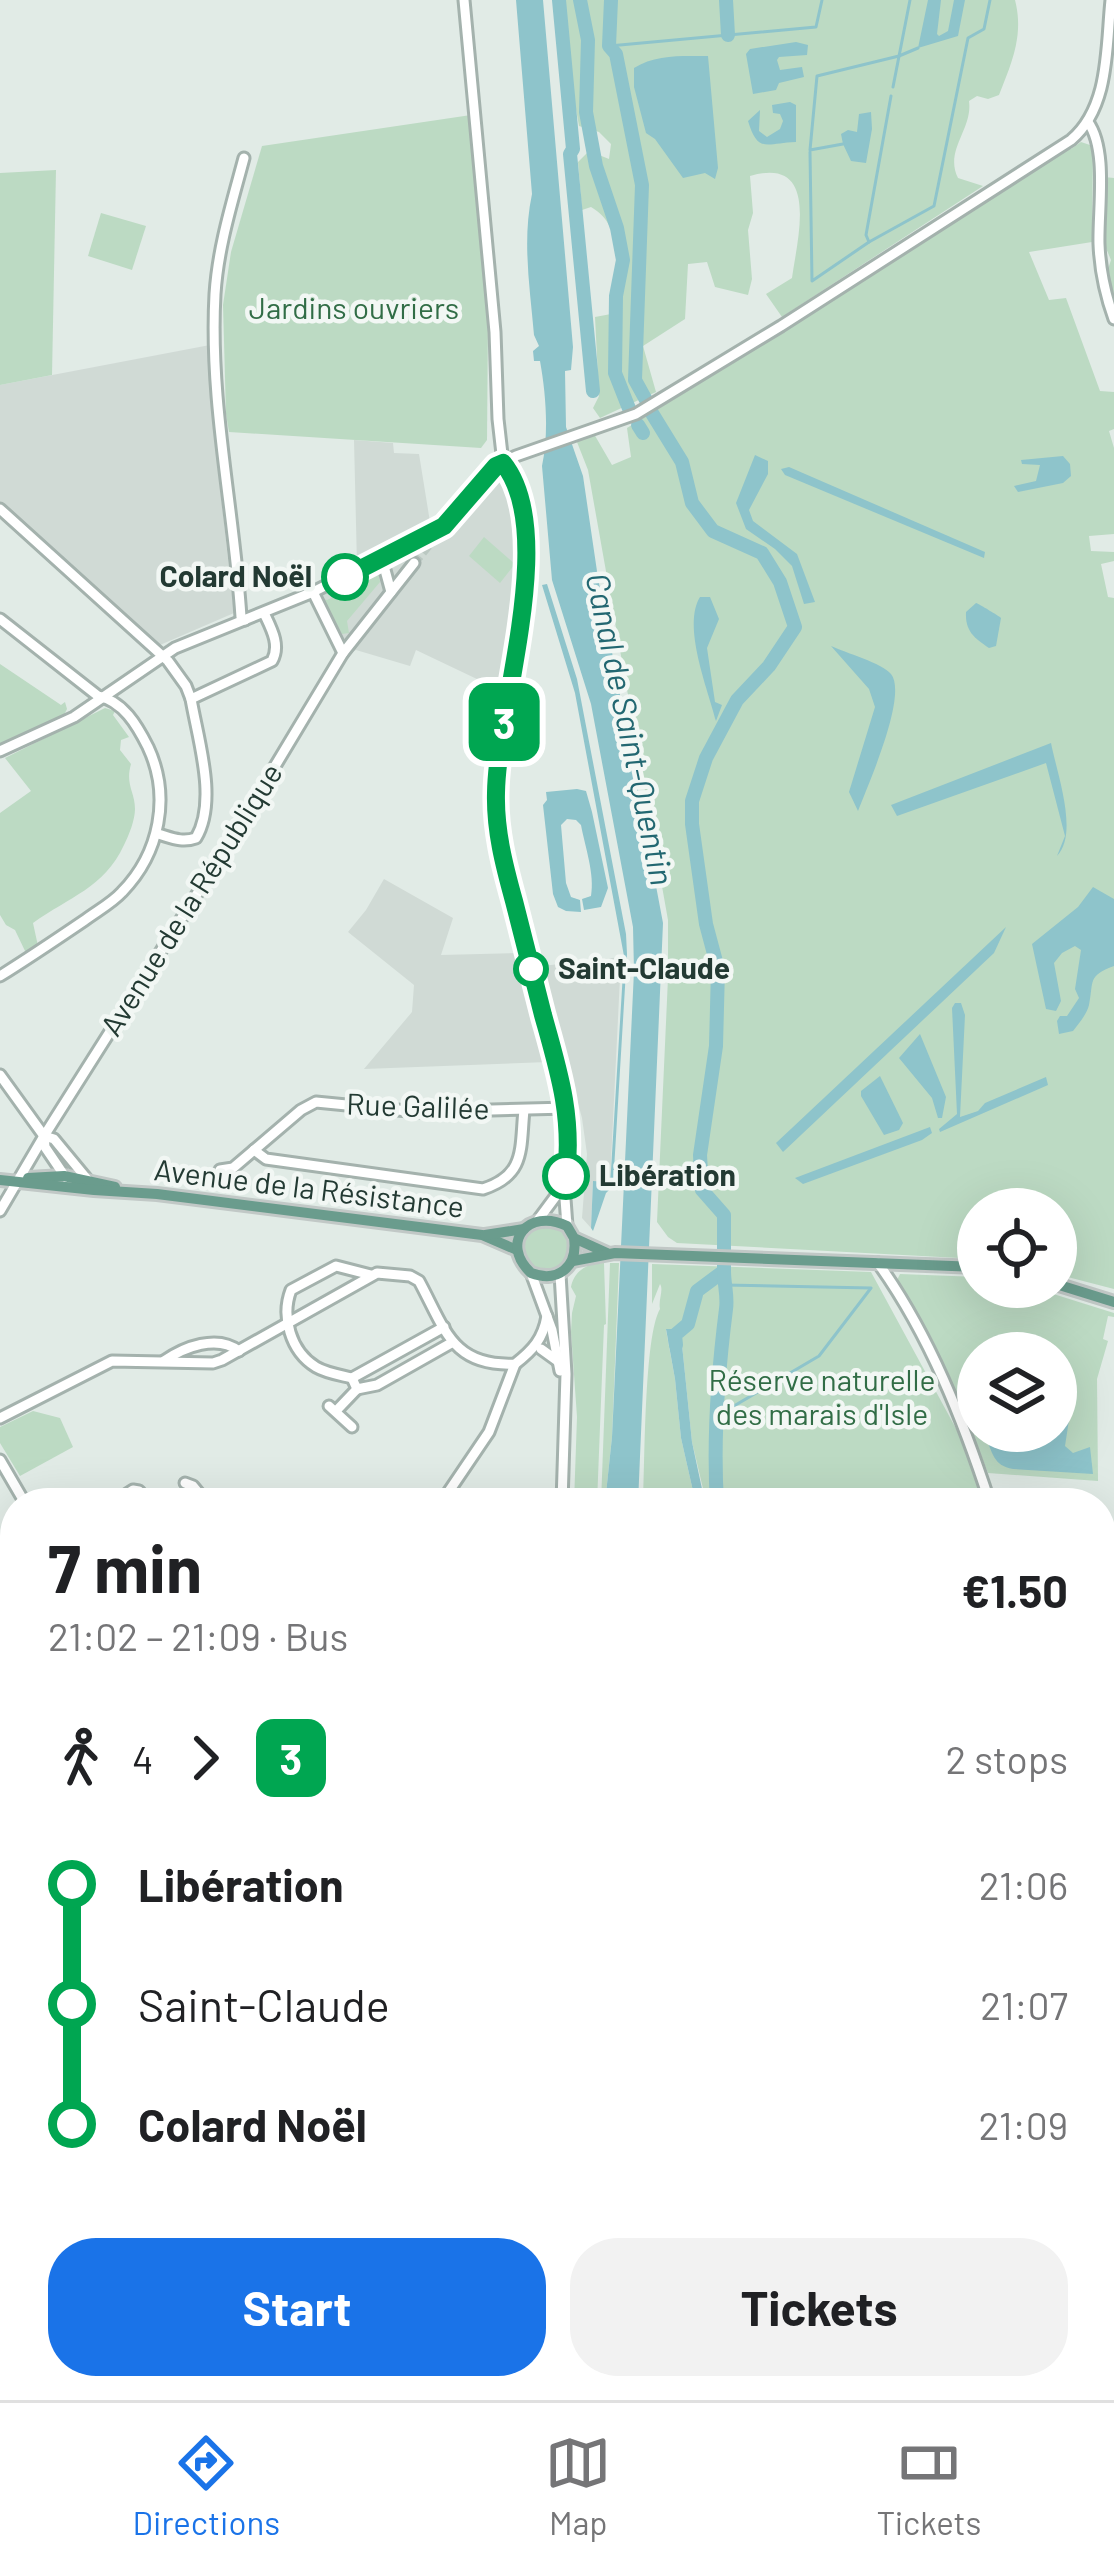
<!DOCTYPE html>
<html lang="en">
<head>
<meta charset="utf-8">
<style>
  body { margin:0; font-family:Barlow,sans-serif; background:#f2f2f2; color:#202124; height:100vh; display:flex; flex-direction:column; font-size:45px; white-space:nowrap }
  * { box-sizing:border-box; margin:0 }
  p { font-size:39px; color:#757577 }
  .icon { flex:none; width:66px; height:66px; fill:none; stroke:currentColor; stroke-width:2; stroke-linecap:round; stroke-linejoin:round }
  .map { position:relative; flex:1; overflow:hidden }
  .side { position:absolute; left:0px; top:1488px; width:1116px; height:912px; display:flex; flex-direction:column; background:#fff; border-radius:48px 48px 0 0; box-shadow:0 12px 48px #0002 }
  .side>* { flex:none }
  .badge { padding:0 24px; border-radius:18px; font-size:42px; line-height:78px }
  .controls { position:absolute; left:957px; top:1188px; display:grid; gap:24px }
  .controls a { display:grid; place-items:center; width:120px; height:120px; border-radius:50%; background:#fff; box-shadow:0 12px 48px #0002; font-size:60px }
  .map>.badge { position:absolute; translate:-50% -50%; box-shadow:0 0 0 6px #fff }
  .legs { display:flex; align-items:center; gap:18px; height:132px; padding:0 48px; font-size:39px }
  .legs p { margin-inline-start:auto }
  .head { display:flex; align-items:center; justify-content:space-between; height:204px; padding:0 48px }
  h1 { font-size:66px; font-weight:700; line-height:90px }
  .button { display:flex; gap:24px; margin-top:auto; padding:24px 48px }
  .button a { flex:1; height:138px; border-radius:48px; background:#1a73e8; color:#fff; font-size:48px; font-weight:700; line-height:138px; text-align:center }
  .button a+a { background:#f2f2f2; color:#202124 }
  ul { padding:0 48px; list-style:none }
  li { display:flex; align-items:center; gap:42px; height:120px; font-size:45px }
  li i { display:grid; place-items:center; width:18px; height:100%; margin:0 15px; background:currentColor }
  li i::after { content:''; width:30px; height:30px; margin:-15px; border:9px solid; border-radius:50%; background:#fff }
  li p { margin-inline-start:auto }
  li:first-child i { background:linear-gradient(#0000 50%,currentColor 0) }
  li:last-child i { background:linear-gradient(currentColor 50%,#0000 0) }
  .tab-bar { display:flex; justify-content:space-around; align-items:center; height:168px; border-top:3px solid #e0e0e0; background:#fff; font-size:33px; color:#757577 }
  .tab-bar a { display:grid; justify-items:center; gap:6px }
  .tab-bar .on { color:#1a73e8 }
  .map>svg:first-child { display:block }
  .built { fill:#d0dad5 }
  .green { fill:#bcdac3; fill-rule:evenodd }
  .water { fill:#8ec4cb }
  .lines { fill:none; stroke-linecap:round; stroke-linejoin:round }
  .stream { stroke:#8ec4cb; stroke-width:3 }
  .river { stroke:#8ec4cb; stroke-width:14 }
  .minor-tunnel { stroke:#bbc8c2; stroke-width:9; stroke-dasharray:9 4.5; stroke-linecap:butt }
  .minor-casing { stroke:#a4b2ad; stroke-width:15 }
  .major-casing { stroke:#c1c8c6; stroke-width:16 }
  .minor { stroke:#fff; stroke-width:9 }
  .major { stroke:#6a9c8d; stroke-width:10 }
  .line-1-casing { stroke:#fff; stroke-width:27 }
  .line-1 { stroke:#00a651; stroke-width:18 }
  .stop-1-dot { fill:#fff; stroke:#00a651; stroke-width:6 }
  .labels { text-anchor:middle; stroke-width:9; stroke-linejoin:round; paint-order:stroke }
  .park-label { font-size:30px; fill:#316d46; stroke:#f2f7f4 }
  .stop-label { font-size:30px; font-weight:bold; fill:#233a33; stroke:#f2f7f4; text-anchor:start }
  .street-label { font-size:30px; fill:#233a33; stroke:#f2f7f4 }
  .water-label { font-size:33px; font-style:italic; fill:#226771; stroke:#f2f7f4 }
</style>
</head>
<body>
<div class="map">
<svg width="1114" height="2400" viewBox="0 0 1114 2400">
  <rect width="100%" height="100%" fill="#e1ebe6"/>
  <g class="built">
    <path d="M210 345 211 405 234 613 160 645 0 504V385Z"/>
    <path d="M354 440 393 443 394 453 419 454 430 522 449 535 498 483 504 477 506 481 519 549 500 690 416 650 410 666 356 650 347 654 320 593 370 572 357 565Z"/>
    <path d="M384 879 453 918 441 955 520 953 526 976 542 966 621 957 610 1182 593 1181 591 1228 582 1218 587 1154 582 1118 565 1056 548 1062 364 1069 412 1012 414 985 348 932 366 910Z"/>
  </g>
  <g class="green">
    <path d="M562 0H1015C1024 35 1012 62 999 95L988 99 977 96 969 101C973 129 944 150 958 178L983 186 782 317 766 294 792 278C797 240 821 155 750 176L753 213 748 230 752 279 748 295 715 287 707 262 688 264 685 319 643 346 656 392 600 418 593 408 599 396 595 317 611 314C613 277 629 229 591 207L582 210 578 162 589 151 609 159 611 144 599 132 579 126 568 65Z"/>
    <path d="M471 115 488 321 487 440 481 448 229 432 226 414 223 305 231 252 262 146Z"/>
    <path d="M1081 142 1093 146 1092 242 1029 252 1049 300 1066 298 1100 391 1114 392V429L1109 431 1114 448V534L1089 536 1091 551 1114 552V561L1101 564 1108 597 1114 598V1289L1056 1274V1209H978V1259L677 1243 668 1237 657 1222 668 978V920L588 470 577 442 594 434 612 465 631 457 627 428C776 337 924 243 1070 147L1071 149Z"/>
    <path d="M56 170 52 375 0 385V173Z"/>
    <path d="M1104 177 1114 178V304L1107 272 1111 260 1103 241Z"/>
    <path d="M101 213 146 226 132 270 88 256Z"/>
    <path d="M484 537 515 564 500 583 469 556Z"/>
    <path d="M379 575 380 582 347 621 349 633 342 634 323 599 327 600Z"/>
    <path d="M0 664 61 705 65 702 67 709 63 717 0 747Z"/>
    <path d="M105 708 115 711 113 715 129 737 121 740 120 750 131 764C125 785 135 792 135 809 135 820 129 835 124 845 104 888 69 897 33 923L38 946 26 953 15 930 6 925 0 915V813L31 791 5 758Z"/>
    <circle cx="546" cy="1247" r="23"/>
    <path d="M604 1263 606 1324 604 1325 597 1503H574L577 1417 571 1332 572 1313 576 1296 571 1287C574 1271 587 1263 604 1263Z"/>
    <path d="M610 1263H619L612 1437 605 1503H601Z"/>
    <path d="M652 1264 871 1272 972 1458 985 1503H703L705 1497 692 1442 681 1335 666 1330 675 1379 681 1438 693 1491 692 1503H643C645 1463 644 1336 660 1309 658 1300 664 1290 660 1284L652 1304Z"/>
    <path d="M900 1274 978 1277V1287H1031L1114 1313V1317L1108 1316 1103 1339 1108 1341 1097 1379 1098 1481 988 1473 967 1420 970 1412 963 1398 956 1394 897 1280ZM978 1353H1056V1431H978Z"/>
    <path d="M33 1411 60 1418 73 1447 20 1476 0 1443V1427Z"/>
    <path d="M1101 2270 1114 2282V2387L1101 2376Z"/>
    <path d="M355 2385H1042L1048 2390 1049 2395 1046 2400H340Z"/>
  </g>
  <g class="water">
    <path d="M516 0H543L573 347 571 370 565 371 566 427 583 476 598 578 663 923 638 1503H605L612 1437 634 971 633 927 591 704 552 580 542 466C549 433 546 394 540 361H534L533 351 539 346 534 335C530 288 522 241 532 194Z"/>
    <path d="M928 0H941L937 34 939 36 948 31 954 0H965L958 36 918 48Z"/>
    <path d="M796 42 808 45 807 55 779 57 777 60 780 70 802 67 804 77 779 83 776 90 753 94 746 54 750 49Z"/>
    <path d="M708 56 718 168 715 179 705 173 683 178 655 139 646 133 634 87V68C656 54 683 56 708 56Z"/>
    <path d="M790 102 796 105V142C766 143 758 154 748 121L760 110 759 131 767 137 780 129 783 121 780 114 773 113 772 105Z"/>
    <path d="M871 112 872 129 866 163 851 161 843 144 841 134 848 130 857 132 859 114Z"/>
    <path d="M755 455 768 461V474L749 510 753 521 797 554 815 602 804 604 792 566 775 549 746 529 736 503Z"/>
    <path d="M1063 456 1070 464 1071 476 1063 483 1018 492 1014 486 1036 481 1040 465 1022 464 1021 460Z"/>
    <path d="M789 467 985 552 984 558 785 475 781 469Z"/>
    <path d="M547 584 577 679 626 934 627 954 613 1186 606 1193 593 1231 591 1228 593 1181 610 1182 611 1170 624 956 575 693 542 585Z"/>
    <path d="M700 597H710L719 619 707 648 715 702 722 705 716 721C708 689 682 626 700 597Z"/>
    <path d="M976 603C979 604 999 616 1001 618L996 646 989 648C974 638 965 631 966 612Z"/>
    <path d="M831 646C846 653 882 663 891 674 908 695 868 785 858 811L849 792 875 707 869 689Z"/>
    <path d="M1051 743C1057 774 1079 833 1057 856L1065 836 1046 763 897 816 891 805Z"/>
    <path d="M577 789 586 791 592 812 608 888 601 907 584 910 582 899 591 896C595 874 585 847 581 825L576 820 567 819 561 825 566 883 571 897 580 900 581 912 566 911 558 907 553 894 543 805 547 800 546 792Z"/>
    <path d="M1093 887 1114 899V966C1087 976 1094 981 1089 1005 1087 1014 1079 1023 1073 1031L1059 1034 1057 1021 1060 1016H1067L1079 998 1075 989 1081 950 1075 946 1062 953 1054 963 1061 1001 1056 1011 1046 1009 1032 944 1078 907Z"/>
    <path d="M1006 927 994 953 783 1152 776 1143Z"/>
    <path d="M955 1003H961L965 1015 960 1117 978 1111 985 1103 1046 1077 1048 1085 940 1132 939 1129 957 1114 952 1008Z"/>
    <path d="M920 1034 946 1097 942 1118H938L932 1098 899 1058Z"/>
    <path d="M880 1076 903 1123 899 1130 884 1135 861 1096V1091Z"/>
    <path d="M930 1127 932 1133 922 1140 803 1184 795 1178Z"/>
    <path d="M666 1329H676L681 1335 692 1442 705 1503H692L693 1491 681 1438 675 1379Z"/>
    <path d="M1059 1401 1069 1420 1065 1446 1073 1453 1090 1447 1093 1474 1013 1469C993 1466 992 1451 985 1435L987 1431H1001V1439L1012 1447 1048 1438 1052 1431H1056V1402Z"/>
    <path d="M1101 2376 1114 2387V2400H1046L1049 2395 1048 2390 1042 2385H1101Z"/>
  </g>
  <g class="lines">
    <g class="stream">
      <path d="M609 46 816 27 822 0"/>
      <path d="M893 87 910 0"/>
      <path d="M891 96 866 235 869 242 934 206 968 38 984 29 990 0"/>
      <path d="M843 144 810 150 817 76 899 56 918 48"/>
      <path d="M810 152 812 281 869 242"/>
      <path d="M717 1416 819 1356 871 1288 724 1285"/>
      <path d="M875 2400 884 2385"/>
    </g>
    <g class="river">
      <path d="M559 0 573 149 570 154 593 391"/>
      <path d="M580 0 588 40 586 112 596 166 617 228 623 260 616 296 615 373 630 411"/>
      <path d="M611 0 609 46 616 54 642 185 635 380 646 400"/>
      <path d="M726 0 728 35"/>
      <path d="M650 410 682 462 692 503 713 531 762 553 780 582 795 627 769 666 737 700 706 758 692 801V824L706 924 718 969 716 1046 700 1155 702 1190 724 1215V1271L697 1291 688 1324 675 1335 676 1345"/>
      <path d="M638 425 643 433"/>
      <path d="M717 1503C713 1439 718 1372 726 1309 728 1297 724 1284 724 1271"/>
    </g>
    <g class="minor-tunnel">
      <path d="M404 546 429 533"/>
      <path d="M414 563 432 541"/>
    </g>
    <g class="minor-casing">
      <g id="minor">
        <path d="M464 0 495 332 498 419 503 463 511 472 520 499 527 558 497 769V824L510 888 568 1108 569 1150 564 1185 567 1226"/>
        <path d="M1088 122C1108 150 1098 209 1099 244 1100 270 1105 294 1114 319"/>
        <path d="M244 158C232 203 218 247 215 294 209 402 234 509 241 617L245 620"/>
        <path d="M0 509 168 661 186 686 191 699C198 740 218 801 196 838 182 843 172 838 158 834"/>
        <path d="M429 533 452 518 495 466 516 456 636 414 781 326 1071 140C1110 107 1106 47 1111 0"/>
        <path d="M382 559 391 592"/>
        <path d="M313 592 343 653"/>
        <path d="M0 619 98 696C123 701 137 725 148 747 171 796 160 853 122 892 112 903 97 911 85 920 57 939 29 958 0 976"/>
        <path d="M191 699 272 661C281 645 271 628 264 613"/>
        <path d="M0 751 74 717 175 648 313 592 404 546"/>
        <path d="M0 1075 44 1136 45 1147 66 1178"/>
        <path d="M44 1136 54 1139 87 1179"/>
        <path d="M254 1150 266 1159 483 1189C526 1175 520 1149 524 1110"/>
        <path d="M220 1170 233 1168 301 1110 316 1102 418 1112 568 1108"/>
        <path d="M0 1211 44 1136 221 856 343 653 414 563"/>
        <path d="M538 1220 564 1185"/>
        <path d="M878 1263C929 1334 963 1420 990 1503"/>
        <path d="M531 1273 552 1330 560 1371"/>
        <path d="M560 1274 566 1374 562 1503"/>
        <path d="M444 1327 352 1378 357 1389 377 1385 453 1342"/>
        <path d="M541 1349 559 1362"/>
        <path d="M164 1361C184 1347 217 1334 239 1351"/>
        <path d="M352 1378C340 1375 326 1373 316 1367 290 1351 281 1316 291 1290L336 1266 371 1275"/>
        <path d="M329 1406 352 1427"/>
        <path d="M336 1411 357 1389"/>
        <path d="M0 1418 112 1361 213 1363 222 1360 377 1273 410 1276 419 1281C445 1329 452 1367 515 1364 533 1350 543 1339 547 1316"/>
        <path d="M0 1460 25 1503"/>
        <path d="M185 1483 193 1486 207 1503"/>
        <path d="M113 1503 133 1490 139 1491 149 1503"/>
        <path d="M441 1503 489 1432 515 1364"/>
        <path d="M0 1630 15 1625"/>
        <path d="M1101 1695 1114 1699"/>
        <path d="M0 1698 15 1692"/>
        <path d="M0 1730 15 1744"/>
        <path d="M0 1809 9 1818 15 1813"/>
        <path d="M1101 1820 1114 1792"/>
        <path d="M0 1878 15 1869"/>
        <path d="M0 2206 15 2196"/>
        <path d="M0 2271 15 2261"/>
        <path d="M70 2385 78 2400"/>
        <path d="M143 2400 159 2385"/>
      </g>
    </g>
    <g class="major-casing">
      <g id="major">
        <path d="M28 1178 64 1176 115 1187"/>
        <path d="M0 1180 94 1190 157 1194 427 1228 482 1235 517 1250"/>
        <path d="M485 1235 524 1229"/>
        <path d="M574 1238C578 1267 558 1283 531 1273 499 1243 528 1207 567 1226L574 1238 607 1253"/>
        <path d="M573 1261 615 1253 978 1267"/>
        <path d="M1056 1284 1114 1302"/>
      </g>
    </g>
    <use href="#minor" class="minor"/>
    <use href="#major" class="major"/>
  </g>
  <g class="lines">
    <g class="line-1-casing">
      <path id="line-1" d="M345 577 444 526 496 466 503 463C559 532 497 708 496 793 495 830 504 865 514 901 524 939 533 977 543 1015 559 1072 573 1116 566 1176"/>
    </g>
    <use href="#line-1" class="line-1"/>
  </g>
  <g class="stop-1-dot">
    <circle cx="345" cy="577" r="21"/>
    <circle cx="531" cy="969" r="15"/>
    <circle cx="566" cy="1176" r="21"/>
  </g>
  <g class="labels">
    <g class="park-label">
      <text x="354" y="319">Jardins ouvriers</text>
      <text x="822" y="1391">Réserve naturelle<tspan x="822" dy="34">des marais d'Isle</tspan></text>
    </g>
    <g class="stop-label">
      <text x="312" y="587" text-anchor="end">Colard Noël</text>
      <text x="558" y="979">Saint-Claude</text>
      <text x="599" y="1186">Libération</text>
    </g>
    <g class="street-label">
      <text transform="translate(192 900) rotate(-58)" y="10">Avenue de la République</text>
      <text transform="translate(418 1107) rotate(2)" y="10">Rue Galilée</text>
      <text transform="translate(309 1189) rotate(7)" y="10">Avenue de la Résistance</text>
    </g>
    <g class="water-label">
      <text transform="translate(630 729) rotate(78)" y="12">Canal de Saint-Quentin</text>
    </g>
  </g>
</svg>
<div class="controls">
<a><svg class="icon" aria-label="locate" viewBox="0 0 24 24"><circle cx="12" cy="12" r="6"/><path d="M12 2v4M12 18v4M2 12h4M18 12h4"/></svg></a>
<a><svg class="icon" aria-label="layers" viewBox="0 0 24 24"><path d="M12 4l9 5-9 5-9-5zM3 14l9 5 9-5"/></svg></a>
</div>
<b class="badge" style="left:504px;top:722px;background:#00a651;color:#fff">3</b>
<section class="side">
<div class="head"><div><h1>7 min</h1><p>21:02 – 21:09 · Bus</p></div><b>€1.50</b></div>
<div class="legs"><svg class="icon" aria-label="walk" viewBox="0 0 24 24"><circle cx="13" cy="4" r="2"/><path d="M13 8l-2 6 4 7M11 14l-3 7M7 12l3-4h3l4 4"/></svg>4<svg class="icon" aria-label="forward" viewBox="0 0 24 24"><path d="M9 5l7 7-7 7"/></svg><b class="badge" style="background:#00a651;color:#fff">3</b><p>2 stops</p></div>
<ul>
<li><i style="color:#00a651"></i><b>Libération</b><p>21:06</p></li>
<li><i style="color:#00a651"></i><span>Saint-Claude</span><p>21:07</p></li>
<li><i style="color:#00a651"></i><b>Colard Noël</b><p>21:09</p></li>
</ul>
<div class="button"><a>Start</a><a>Tickets</a></div>
</section>
</div>
<nav class="tab-bar">
<a class="on"><svg class="icon" aria-label="directions" viewBox="0 0 24 24"><path d="M12 3l9 9-9 9-9-9zM9 14v-3h6M13 9l2 2-2 2"/></svg>Directions</a>
<a><svg class="icon" aria-label="map" viewBox="0 0 24 24"><path d="M3 6l6-2 6 2 6-2v14l-6 2-6-2-6 2zM9 4v14M15 6v14"/></svg>Map</a>
<a><svg class="icon" aria-label="tickets" viewBox="0 0 24 24"><path d="M3 7h18v10H3zM15 7v10"/></svg>Tickets</a>
</nav>
</body>
</html>
